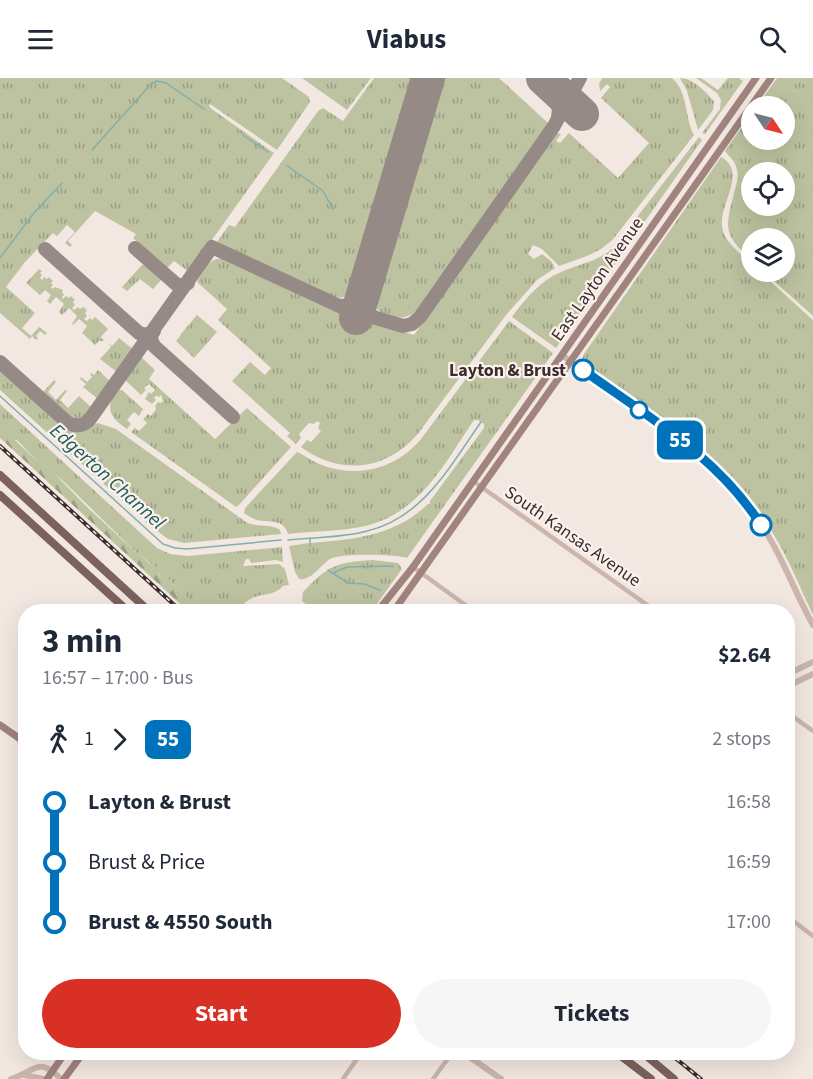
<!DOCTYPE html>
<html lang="en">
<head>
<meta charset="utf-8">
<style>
  body { margin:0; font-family:"Source Sans 3",sans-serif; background:#f6f6f7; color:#1f2937; height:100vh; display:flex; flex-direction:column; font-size:22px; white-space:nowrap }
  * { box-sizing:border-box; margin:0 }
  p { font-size:20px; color:#747a83 }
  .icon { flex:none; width:33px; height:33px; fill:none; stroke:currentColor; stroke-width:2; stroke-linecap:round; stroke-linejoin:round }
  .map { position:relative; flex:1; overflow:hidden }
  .panel { position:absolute; left:18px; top:526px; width:777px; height:456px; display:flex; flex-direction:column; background:#fff; border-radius:24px; box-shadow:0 6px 24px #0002 }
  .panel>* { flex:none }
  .badge { padding:0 12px; border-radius:9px; font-size:21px; line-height:39px }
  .needle { width:39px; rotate:125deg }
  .buttons { position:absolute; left:741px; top:18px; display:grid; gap:12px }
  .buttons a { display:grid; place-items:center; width:54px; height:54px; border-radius:50%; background:#fff; box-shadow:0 6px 24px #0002; font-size:30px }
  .map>.badge { position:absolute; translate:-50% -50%; box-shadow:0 0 0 3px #fff }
  .legs { display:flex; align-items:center; gap:9px; height:66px; padding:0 24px; font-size:20px }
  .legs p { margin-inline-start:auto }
  .head { display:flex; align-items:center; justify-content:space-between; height:102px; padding:0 24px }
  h1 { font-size:33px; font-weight:700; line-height:45px }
  .button { display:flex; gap:12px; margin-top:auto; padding:12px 24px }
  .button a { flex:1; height:69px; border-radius:36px; background:#d93025; color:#fff; font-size:24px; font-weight:700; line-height:69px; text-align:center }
  .button a+a { background:#f6f6f7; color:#1f2937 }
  ul { padding:0 24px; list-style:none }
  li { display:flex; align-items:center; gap:21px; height:60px; font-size:22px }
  li i { display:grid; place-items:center; width:9px; height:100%; margin:0 8px; background:currentColor }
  li i::after { content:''; width:15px; height:15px; margin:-8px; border:4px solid; border-radius:50%; background:#fff }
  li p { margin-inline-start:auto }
  li:first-child i { background:linear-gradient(#0000 50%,currentColor 0) }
  li:last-child i { background:linear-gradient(currentColor 50%,#0000 0) }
  header { display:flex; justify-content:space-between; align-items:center; height:78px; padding:0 24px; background:#fff; font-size:27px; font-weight:700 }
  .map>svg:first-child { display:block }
  .grass { fill:url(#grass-tufts); fill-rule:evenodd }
  .forest { fill:url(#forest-firs) }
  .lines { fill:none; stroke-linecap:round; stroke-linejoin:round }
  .stream { stroke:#80b0aa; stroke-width:1.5 }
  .taxiway { stroke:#968a86; stroke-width:14 }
  .runway { stroke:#968a86; stroke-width:34 }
  .minor { stroke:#ccb5ac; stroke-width:4.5 }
  .tertiary { stroke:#ccb5ac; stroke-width:6 }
  .secondary { stroke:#a0847d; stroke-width:7 }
  .primary { stroke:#7c625c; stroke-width:8 }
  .rail-casing { stroke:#3a2d2b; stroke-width:4 }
  .rail { stroke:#fbf2ee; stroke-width:1.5; stroke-dasharray:4.5; stroke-linecap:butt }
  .line-1-casing { stroke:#fff; stroke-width:14 }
  .line-1 { stroke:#0072bc; stroke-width:9 }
  .stop-1-dot { fill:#fff; stroke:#0072bc; stroke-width:3 }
  .labels { text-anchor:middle; stroke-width:4.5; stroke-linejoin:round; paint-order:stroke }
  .street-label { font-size:18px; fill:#3a2d2b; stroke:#fbf2ee }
  .stop-label { font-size:18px; font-weight:bold; fill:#3a2d2b; stroke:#fbf2ee; text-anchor:end }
  .water-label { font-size:20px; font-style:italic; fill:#205c56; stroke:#fbf2ee }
</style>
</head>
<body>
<header><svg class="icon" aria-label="menu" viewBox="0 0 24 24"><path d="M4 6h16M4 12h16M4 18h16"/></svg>Viabus<svg class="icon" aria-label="search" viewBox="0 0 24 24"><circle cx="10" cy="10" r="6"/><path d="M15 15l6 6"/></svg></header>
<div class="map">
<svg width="813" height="1001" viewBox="0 0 813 1001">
  <defs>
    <pattern id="grass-tufts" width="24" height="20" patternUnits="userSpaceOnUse" patternTransform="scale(1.5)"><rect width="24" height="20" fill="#bdc3a0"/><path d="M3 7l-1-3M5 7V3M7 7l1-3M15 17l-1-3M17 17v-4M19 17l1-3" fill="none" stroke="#9b9f83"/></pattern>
    <pattern id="forest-firs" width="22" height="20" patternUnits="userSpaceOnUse" patternTransform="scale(1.5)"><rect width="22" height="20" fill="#bdc3a0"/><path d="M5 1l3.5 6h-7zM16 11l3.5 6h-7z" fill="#9b9f83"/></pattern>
  </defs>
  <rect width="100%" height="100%" fill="#f3e8e1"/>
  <g class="grass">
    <path d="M0 0H282L309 19 310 24 277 72 210 26 209 28 213 32 274 75 189 194 174 183 167 190 133 160 136 156 95 133 68 163 72 167 70 169 65 165 75 154 67 147 57 158 53 155 25 184 6 209 35 235 22 250 31 258 39 249 47 255 45 257 40 253 36 258 38 260 36 262 32 258 30 261 0 235Z"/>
    <path d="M302 0H371L347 32Z"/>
    <path d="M374 0H415L349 217 341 220 333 218 217 164 229 147 235 149 318 33 323 30 343 43Z"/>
    <path d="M440 0H499L548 45 416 233C405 245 374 240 374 222Z"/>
    <path d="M602 0H672C689 15 684 39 694 57L614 160C598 177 580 180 559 188L542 171 533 167 528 176 534 181 542 176 551 183 555 190 537 202 506 237 420 353C389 392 342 399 301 369L307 362 311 364 321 353 318 350 320 345 317 343 314 346 309 345 299 356 301 360 296 366 287 358 290 355 232 303 250 284 265 297 271 290 218 242 227 231 197 204C203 193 210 178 224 181L341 235 414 257 557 55 561 56 556 63 560 65 569 55 618 100 649 65 601 20 610 9 607 6 600 13 599 6Z"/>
    <path d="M680 0C694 0 706 15 714 23L713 32 698 52 687 13Z"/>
    <path d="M696 0H701L718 12 728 0H739L743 3 705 56 702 55 720 31 721 22 717 15Z"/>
    <path d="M777 0H813V238L764 194H784V160H752L751 182C723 155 725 152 734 115 736 108 739 99 737 92 735 82 730 80 725 73L751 36 752 62H784V28H757ZM752 94H784V128H752Z"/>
    <path d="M699 59 702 62 556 270 512 239C524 222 541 202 561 194 581 185 595 185 613 170Z"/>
    <path d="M721 79C750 94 715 130 723 153 727 166 742 177 751 185L752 194H760L813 242V537C798 505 785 472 765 443 720 376 651 334 587 289L582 282 584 276Z"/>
    <path d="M142 187H146L161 202 153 211 140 201 127 213 122 209Z"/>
    <path d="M39 191 42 193 40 195 42 197 40 200 42 202 44 199 47 201 49 199 53 203 51 205 53 207 51 209 52 211 55 209 63 212 62 214 64 217 62 219 63 221 66 218 69 220 71 218 75 222 73 224 75 227 72 230 74 232 78 229 80 231 83 229 87 232 85 235 87 238 84 241 87 243 90 240 92 242 95 239 108 251 101 259 104 263H99L95 267 82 255 87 248 79 241 73 247 72 246 77 238 69 230 62 237 59 234 64 226 56 219 50 226 47 223 51 217 45 212 40 217 26 205Z"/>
    <path d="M197 237 217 254 194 280 176 263 180 258 182 259 180 257Z"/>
    <path d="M509 243 553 275 407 480C395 476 341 475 330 481 320 487 312 503 299 501L295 494 289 468 309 465 311 467V465C355 461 395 458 428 426H430V423L484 350V346L478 342H474C444 386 419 438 360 449 336 454 311 453 288 456 283 440 270 445 257 442 254 441 248 438 244 435L245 430 297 374C306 378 313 384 322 387 358 401 397 390 421 361Z"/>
    <path d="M119 260 134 272 117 294 100 281 111 269 108 265 112 268Z"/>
    <path d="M141 279 155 292 149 301 215 361 247 330 291 369 238 428 236 429 131 354 135 350 139 353 147 345 143 341 148 336 151 338 156 331 155 328 158 324 161 325 163 323 161 317 159 319 156 318 154 320 156 322 152 326 145 321 149 314 151 316 155 312 149 306 144 310 146 312 141 317 126 303V300Z"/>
    <path d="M0 289 69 350 80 352 98 345 116 351 246 444C257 450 271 445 280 452L281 456 184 465 168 461 147 445 0 312Z"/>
    <path d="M98 292 111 304 98 321 83 309 86 306 80 301 81 299 87 304 92 299 90 296 91 295 94 297Z"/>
    <path d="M54 302 56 304 48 314 56 322 65 312 67 313 60 322 68 330 79 318 92 330C75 355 59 332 44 317L43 314Z"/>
    <path d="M117 312H122L143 331 139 338 134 334 127 342 131 346 127 351C109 339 105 329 117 312Z"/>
    <path d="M0 326 157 470 170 476 188 478 282 469 283 484 276 482 251 485 249 481H246L243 488 279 486 285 491 289 507 283 508C275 517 266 515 255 519 248 521 239 529 236 534H204L177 511 170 502 160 499C160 490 148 483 140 478L62 402 36 382 18 363 11 360 2 351 0 348Z"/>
    <path d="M372 482 398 485 402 491 371 534H318L302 523 303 514C327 488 337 484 372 482Z"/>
  </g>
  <path class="forest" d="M0 348 36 382 52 393 85 427 140 478 158 491 160 499 170 502 177 511 204 534H189L0 360Z"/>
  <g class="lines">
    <g class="stream">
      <path d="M243 57 268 74"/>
      <path d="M92 72 151 6 157 3 166 5 204 31"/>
      <path d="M286 87 323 113 333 131"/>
      <path d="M0 180 33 136 62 105"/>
      <path d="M0 318 163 466 175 470 187 471 281 462"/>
      <path d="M310 460V468"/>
      <path d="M288 462C314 459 342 460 367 453 423 440 450 388 481 344"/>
      <path d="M328 492 348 505 364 506 380 512"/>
      <path d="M333 495 347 489 393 488"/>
    </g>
    <g class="taxiway">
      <path d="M542 0C554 12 561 22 558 40"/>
      <path d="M135 170 176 206 182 208 188 205"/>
      <path d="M45 171 139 255 146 257 154 253"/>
      <path d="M340 228 352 227 362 219 365 230 373 239"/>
      <path d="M152 255 151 261 154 268 233 339"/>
      <path d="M0 284 68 345C76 349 84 348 90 341L212 169 346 231 403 248 412 246 420 239 554 48 580 0"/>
    </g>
    <g class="runway">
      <path d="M543 0 582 36"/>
      <path d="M356 240 428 0"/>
    </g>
    <g class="minor">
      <path d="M473 403 657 534"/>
      <path d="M413 489 475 534"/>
      <path d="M788 635 813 653"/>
      <path d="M788 839 813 858"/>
      <path d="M343 1001 361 975"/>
      <path d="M433 1001 452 975"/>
    </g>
    <g class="tertiary">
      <path d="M562 277 701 378C731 403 755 434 774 468 788 494 799 522 813 547"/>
      <path d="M788 596 813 584"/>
      <path d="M788 608 813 596"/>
      <path d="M464 975 501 1001"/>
      <path d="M24 997 43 1001"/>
      <path d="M11 1001C36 993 38 978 61 1001"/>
    </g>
    <g class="secondary">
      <path d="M377 534 413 489 756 0"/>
      <path d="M393 534 771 0"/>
      <path d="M0 647 26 665"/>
      <path d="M47 1001 65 975"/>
      <path d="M64 1001 83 975"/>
    </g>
    <g class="primary">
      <path d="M0 397 150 534"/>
      <path d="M0 417 129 534"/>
      <path d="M617 975 651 1001"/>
      <path d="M643 975 674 1001"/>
    </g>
    <g class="rail-casing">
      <g id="rail">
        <path d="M0 368 182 534"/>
        <path d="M669 975 701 1001"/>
      </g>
    </g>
    <use href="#rail" class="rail"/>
  </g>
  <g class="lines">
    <g class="line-1-casing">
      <path id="line-1" d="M583 292C647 338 718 379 761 447"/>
    </g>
    <use href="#line-1" class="line-1"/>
  </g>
  <g class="stop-1-dot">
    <circle cx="583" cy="292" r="10"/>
    <circle cx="639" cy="332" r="8"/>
    <circle cx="761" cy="447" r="10"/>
  </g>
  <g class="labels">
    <g class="street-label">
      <text transform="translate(597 201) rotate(-55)" y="6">East Layton Avenue</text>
      <text transform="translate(573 458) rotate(35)" y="6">South Kansas Avenue</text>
    </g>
    <g class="stop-label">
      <text x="566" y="298">Layton &amp; Brust</text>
    </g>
    <g class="water-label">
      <text transform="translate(108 398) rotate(42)" y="7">Edgerton Channel</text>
    </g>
  </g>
</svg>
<div class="buttons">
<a><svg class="needle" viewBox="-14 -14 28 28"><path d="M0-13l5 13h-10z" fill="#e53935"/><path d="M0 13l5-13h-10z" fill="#747a83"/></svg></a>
<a><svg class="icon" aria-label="locate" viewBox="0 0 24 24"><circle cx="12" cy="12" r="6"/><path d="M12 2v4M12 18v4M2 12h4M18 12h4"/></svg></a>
<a><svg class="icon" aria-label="layers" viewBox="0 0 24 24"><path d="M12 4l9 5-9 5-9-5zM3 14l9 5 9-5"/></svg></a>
</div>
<b class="badge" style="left:680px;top:362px;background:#0072bc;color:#fff">55</b>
<section class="panel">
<div class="head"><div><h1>3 min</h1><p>16:57 – 17:00 · Bus</p></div><b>$2.64</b></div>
<div class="legs"><svg class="icon" aria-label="walk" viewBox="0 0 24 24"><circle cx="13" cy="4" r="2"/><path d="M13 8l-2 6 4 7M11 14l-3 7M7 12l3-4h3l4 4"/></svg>1<svg class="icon" aria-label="forward" viewBox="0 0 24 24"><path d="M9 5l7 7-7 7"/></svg><b class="badge" style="background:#0072bc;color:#fff">55</b><p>2 stops</p></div>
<ul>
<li><i style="color:#0072bc"></i><b>Layton &amp; Brust</b><p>16:58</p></li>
<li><i style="color:#0072bc"></i><span>Brust &amp; Price</span><p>16:59</p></li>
<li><i style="color:#0072bc"></i><b>Brust &amp; 4550 South</b><p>17:00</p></li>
</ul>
<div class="button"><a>Start</a><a>Tickets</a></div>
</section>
</div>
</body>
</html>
